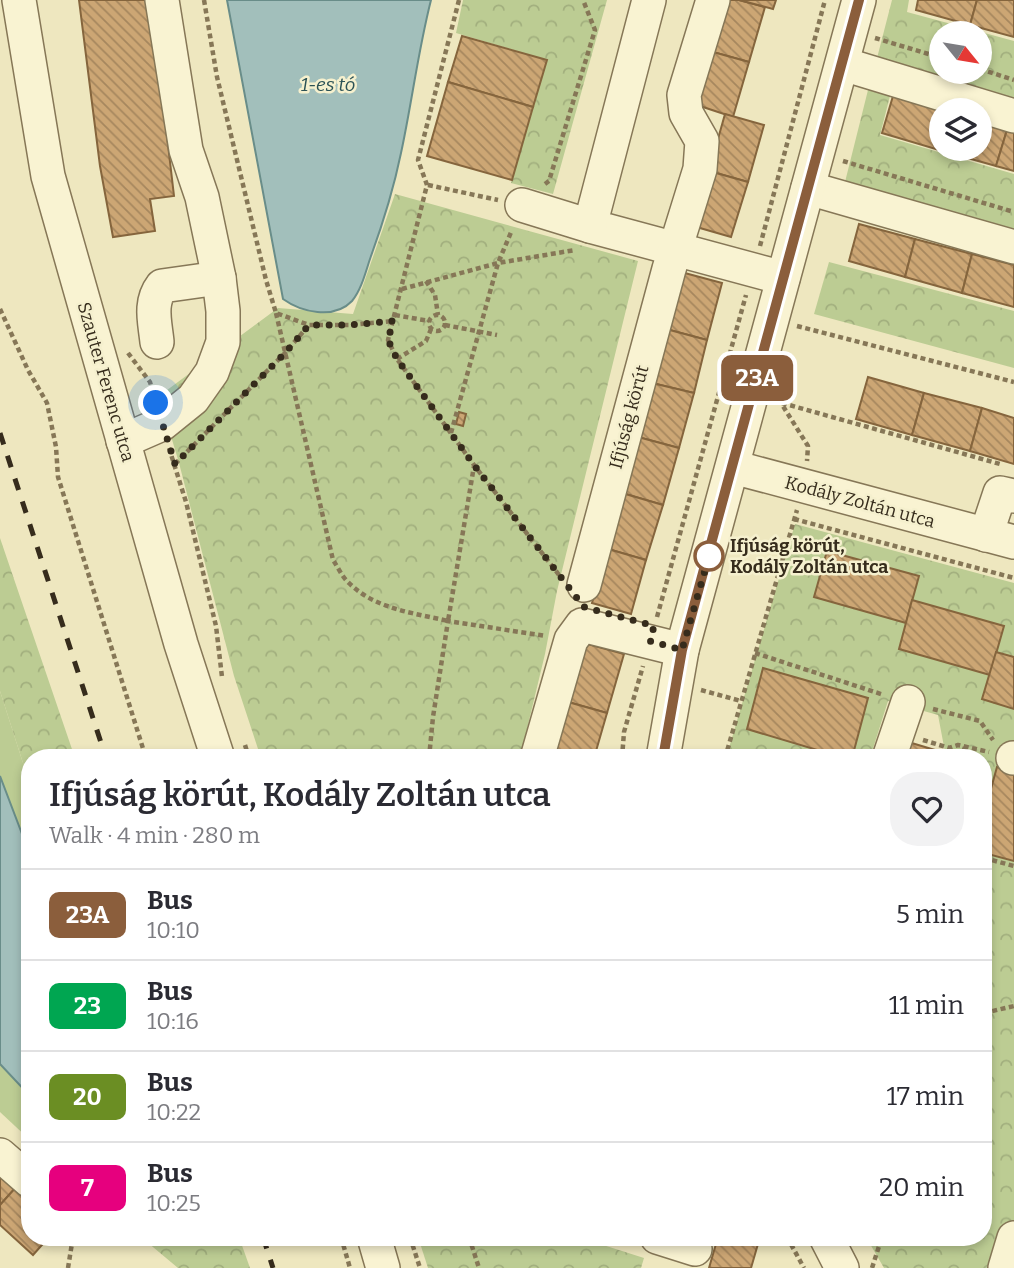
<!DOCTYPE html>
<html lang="en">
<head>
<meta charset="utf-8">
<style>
  body { margin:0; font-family:Bitter,serif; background:#f2f2f3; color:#2b2b33; height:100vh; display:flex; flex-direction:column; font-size:26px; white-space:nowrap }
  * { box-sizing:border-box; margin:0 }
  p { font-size:23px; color:#7c7c81 }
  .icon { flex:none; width:38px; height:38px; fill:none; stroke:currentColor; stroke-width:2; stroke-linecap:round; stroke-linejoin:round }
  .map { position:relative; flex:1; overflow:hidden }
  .panel { position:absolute; left:21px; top:749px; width:971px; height:497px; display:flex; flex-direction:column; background:#fff; border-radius:28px; box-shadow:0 4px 10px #0003 }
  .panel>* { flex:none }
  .badge { padding:0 14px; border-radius:10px; font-size:24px; line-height:46px }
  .needle { width:46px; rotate:120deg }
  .fabs { position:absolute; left:929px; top:21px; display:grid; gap:14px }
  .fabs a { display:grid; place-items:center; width:63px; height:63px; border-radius:50%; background:#fff; box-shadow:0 4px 10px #0003; font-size:35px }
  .you { position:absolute; width:35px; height:35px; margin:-18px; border:5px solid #fff; border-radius:50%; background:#1a73e8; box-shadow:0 0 0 10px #1a73e833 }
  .map>.badge { position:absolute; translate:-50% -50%; box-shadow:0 0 0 4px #fff }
  .round { display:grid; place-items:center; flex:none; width:74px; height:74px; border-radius:28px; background:#f2f2f3 }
  .headline { display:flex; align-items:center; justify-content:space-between; height:119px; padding:0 28px }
  h1 { font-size:33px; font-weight:600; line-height:52px }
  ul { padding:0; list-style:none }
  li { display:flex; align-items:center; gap:21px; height:91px; padding:0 28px; border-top:2px solid #e1e1e2 }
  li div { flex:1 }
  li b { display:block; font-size:26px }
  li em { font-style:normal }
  li .badge { min-width:77px; font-weight:700; text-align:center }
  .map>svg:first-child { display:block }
  .green { fill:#bccc93 }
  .forest { fill:url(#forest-crowns); fill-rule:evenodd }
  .water { fill:#a2bfbb; stroke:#698d89; stroke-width:2 }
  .building { fill:url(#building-back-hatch); stroke:#85653d; stroke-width:2 }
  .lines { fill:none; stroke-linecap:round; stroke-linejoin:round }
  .minor-casing { stroke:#867757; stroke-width:36 }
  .path { stroke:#867757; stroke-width:4.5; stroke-dasharray:5 3.5; stroke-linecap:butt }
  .minor { stroke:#f9f3d2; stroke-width:33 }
  .rail { stroke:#362c1c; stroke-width:5; stroke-dasharray:12 12; stroke-linecap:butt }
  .line-casing { stroke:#fff; stroke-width:16 }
  .line { stroke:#8b5e3c; stroke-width:10 }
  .walk { stroke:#362c1c; stroke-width:7; stroke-dasharray:0 12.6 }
  .stop-dot { fill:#fff; stroke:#8b5e3c; stroke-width:3.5 }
  .labels { text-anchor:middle; stroke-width:5; stroke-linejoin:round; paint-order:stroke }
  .street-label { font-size:18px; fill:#362c1c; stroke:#f5f0ce }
  .stop-label { font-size:18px; font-weight:bold; fill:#362c1c; stroke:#f5f0ce; text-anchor:start }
  .water-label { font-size:19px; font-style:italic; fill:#2b5256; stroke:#f5f0ce }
</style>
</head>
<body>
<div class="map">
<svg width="1014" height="1268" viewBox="0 0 1014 1268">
  <defs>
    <pattern id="forest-crowns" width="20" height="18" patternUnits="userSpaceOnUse" patternTransform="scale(1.75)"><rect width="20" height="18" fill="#bccc93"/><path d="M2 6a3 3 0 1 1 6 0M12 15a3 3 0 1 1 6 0" fill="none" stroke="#a2af7e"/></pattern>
    <pattern id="building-back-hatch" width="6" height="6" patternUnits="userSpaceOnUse" patternTransform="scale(1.75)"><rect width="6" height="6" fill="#cca674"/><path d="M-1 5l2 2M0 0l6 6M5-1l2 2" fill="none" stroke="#a6875e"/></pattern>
  </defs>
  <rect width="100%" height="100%" fill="#eee7bf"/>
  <g class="green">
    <path d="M0 691 30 785V855L0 776Z"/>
    <path d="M0 1064 30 1096V1140L0 1112Z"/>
  </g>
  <g class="forest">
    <path d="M463 0H607L553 194 511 183 547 60 456 33Z"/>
    <path d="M892 0H909L907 12 1014 41V100L876 62ZM942 33H980V72H942Z"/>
    <path d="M868 90 890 96 880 135 1014 174V231L845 182Z"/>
    <path d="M395 194 638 261 557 591 545 654 520 758H261L234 676 179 463 159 396 278 308 353 314Z"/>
    <path d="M829 262 1014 311V368L814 314Z"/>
    <path d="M795 524 1014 583V657L996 652 912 600 919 576 828 551 814 597 906 623 899 649 990 675 1014 709V1268H884L866 1237H984V758H943L945 752 938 715 888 701 870 758H726Z"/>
    <path d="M0 538 75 758H30V785L0 691Z"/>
    <path d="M141 1237H239L250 1268H178Z"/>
    <path d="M418 1237H578L644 1258 641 1268H428Z"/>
  </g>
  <g class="water">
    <path d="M227 0H431C418 51 412 102 401 153 394 187 383 223 371 256 366 270 362 289 352 301 334 320 301 312 283 299Z"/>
    <path d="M0 776 30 855V1096L0 1064Z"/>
  </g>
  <g class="building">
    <path d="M79 0H151L174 196 150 199 155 231 113 237 100 166Z"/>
    <path d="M727 0H739L765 7 749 62 713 52Z"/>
    <path d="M739 0H776L773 9Z"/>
    <path d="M918 0H977L970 25 916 10Z"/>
    <path d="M977 0H1014V37L970 25Z"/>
    <path d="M462 36 547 60 533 107 448 82Z"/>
    <path d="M713 52 749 62 733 117 697 105Z"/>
    <path d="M448 82 533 107 512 180 427 156Z"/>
    <path d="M893 96 942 111 939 150 882 133Z"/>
    <path d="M725 114 764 125 748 182 709 171Z"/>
    <path d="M980 122 1007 130 996 166 939 150 942 143V149H980Z"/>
    <path d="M1007 130 1014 132V171L996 166Z"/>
    <path d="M709 171 748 182 731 237 693 226Z"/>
    <path d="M859 224 915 239 905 277 849 261Z"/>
    <path d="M915 239 972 254 962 293 905 277Z"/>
    <path d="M972 254 1014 265V307L962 293Z"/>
    <path d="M681 272 722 283 707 340 666 329Z"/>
    <path d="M666 329 707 340 694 393 652 383Z"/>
    <path d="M868 377 924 393 912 435 856 419Z"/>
    <path d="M652 383 694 393 679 448 638 437Z"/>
    <path d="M924 393 982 408 970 451 912 435Z"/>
    <path d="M982 408 1014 418V464L970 451Z"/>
    <path d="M459 412 466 414 463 426 456 424Z"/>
    <path d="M638 437 679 448 663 505 622 493Z"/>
    <path d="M622 493 663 505 646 560 608 549Z"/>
    <path d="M608 549 646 560 631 614 592 603Z"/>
    <path d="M827 551 919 576 906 623 814 597Z"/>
    <path d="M912 600 1004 626 990 675 899 649Z"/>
    <path d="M584 643 624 654 607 713 568 702Z"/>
    <path d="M996 652 1014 657V709L982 699Z"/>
    <path d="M763 668 868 698 852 758H844L747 729Z"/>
    <path d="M568 702 607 713 594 758 553 756Z"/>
    <path d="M905 741 945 753 944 758H900Z"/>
    <path d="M729 750 755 758H727Z"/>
    <path d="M997 767 1014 771V861L984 853V814Z"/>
    <path d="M0 1171 17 1186 0 1205Z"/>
    <path d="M17 1186 30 1198V1237H49L33 1255 0 1225V1205Z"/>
    <path d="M718 1237H760L751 1268H709Z"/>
  </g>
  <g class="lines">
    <g class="minor-casing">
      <g id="minor">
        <path d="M19 0 48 176 181 644 218 758"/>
        <path d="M649 0 590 226 783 278"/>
        <path d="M843 64 1014 116"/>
        <path d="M808 188 1014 247"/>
        <path d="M522 205 590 226"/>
        <path d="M157 342C155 322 149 303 162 286L219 278"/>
        <path d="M123 441 162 424 193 399 212 372 223 342V311L219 278 202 197 186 150 162 0"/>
        <path d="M733 467 1014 542"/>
        <path d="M986 535 1000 493 1014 496"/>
        <path d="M584 585 669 269 700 169 702 141 686 113 684 95 713 0"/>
        <path d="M537 758 571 640 582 625 682 650"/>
        <path d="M663 758 682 650 859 0"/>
        <path d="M889 758 908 702"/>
        <path d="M1013 758H1014"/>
        <path d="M0 1155 30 1181"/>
        <path d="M374 1237 383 1268"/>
        <path d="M657 1237 695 1249"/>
        <path d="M826 1237 842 1268"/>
        <path d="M1005 1268 1014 1238"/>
      </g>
    </g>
    <g class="path">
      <path d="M204 0 217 77 266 280 276 313 309 325H350L393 321"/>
      <path d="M459 0 418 160 427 185 388 340 397 359 474 465 559 575"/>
      <path d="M875 38 942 58"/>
      <path d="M980 69 1014 80"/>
      <path d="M843 161 1014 212"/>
      <path d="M545 184 549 181 595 30 583 0"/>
      <path d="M428 185 498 200"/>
      <path d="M760 246 825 0"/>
      <path d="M426 281 435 295 438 315"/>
      <path d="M402 289 498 263 575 250"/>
      <path d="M0 309 28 370 47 403 56 447 58 477 146 758"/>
      <path d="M276 313 333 560C338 567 342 577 349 583 375 609 414 613 448 621L474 466"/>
      <circle cx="437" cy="323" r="8"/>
      <path d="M395 315 429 321"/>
      <path d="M445 325 497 335"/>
      <path d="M797 326 1014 382"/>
      <path d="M128 353 150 382 154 396"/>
      <path d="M397 359 426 341 431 329"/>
      <path d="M788 374 781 403 808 446 807 461"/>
      <path d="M782 403 1000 464"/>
      <path d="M451 433 498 263 512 230"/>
      <path d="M169 448 186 502 216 626 222 677"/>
      <path d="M175 464 285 353 309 325"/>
      <path d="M794 519 1014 578"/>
      <path d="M657 617 746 295"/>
      <path d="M755 653 884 695"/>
      <path d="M701 690 741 701"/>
      <path d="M933 709 980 721 993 740"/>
      <path d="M923 740 949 748 958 745 989 752"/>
      <path d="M245 745 249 758"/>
      <path d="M429 758 433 717 448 621 546 636"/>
      <path d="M622 758 624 732 643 666"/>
      <path d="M725 758 797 510"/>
      <path d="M961 758 965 747"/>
      <path d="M984 858 1014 866"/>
      <path d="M984 1013 1014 1006"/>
      <path d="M341 1237 350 1268"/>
      <path d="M410 1237 420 1268"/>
      <path d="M469 1237 479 1268"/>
      <path d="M787 1237 804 1268"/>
      <path d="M68 1268 73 1237"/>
      <path d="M872 1268 882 1237"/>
    </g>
    <use href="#minor" class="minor"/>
    <g class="rail">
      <path d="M0 433 106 758"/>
      <path d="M263 1237 273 1268"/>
    </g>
  </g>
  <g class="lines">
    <g class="line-casing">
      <path id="line" d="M663 758 682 650 859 0"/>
    </g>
    <use href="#line" class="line"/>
    <path class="walk" d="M156 403 175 464 285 353 309 325H350L393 321 388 340 397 359 474 465 584 607 654 626 650 641 682 650 712 546 709 556"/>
  </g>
  <circle class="stop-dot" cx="709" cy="556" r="14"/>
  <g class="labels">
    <g class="street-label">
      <text transform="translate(106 382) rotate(74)" y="6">Szauter Ferenc utca</text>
      <text transform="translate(629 417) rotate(-75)" y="6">Ifjúság körút</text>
      <text transform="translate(860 502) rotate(15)" y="6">Kodály Zoltán utca</text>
    </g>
    <g class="stop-label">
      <text x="730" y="552">Ifjúság körút,<tspan x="730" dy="21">Kodály Zoltán utca</tspan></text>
    </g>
    <g class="water-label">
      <text x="328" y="91">1-es tó</text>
    </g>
  </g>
</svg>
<div class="fabs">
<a><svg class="needle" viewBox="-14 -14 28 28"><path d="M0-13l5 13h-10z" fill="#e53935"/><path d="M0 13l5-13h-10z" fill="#7c7c81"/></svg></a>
<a><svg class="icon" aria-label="layers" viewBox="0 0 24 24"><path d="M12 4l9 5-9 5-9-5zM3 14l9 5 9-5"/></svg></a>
</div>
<div class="you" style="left:156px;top:403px"></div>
<b class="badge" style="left:757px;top:378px;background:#8b5e3c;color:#fff">23A</b>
<section class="panel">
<div class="headline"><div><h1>Ifjúság körút, Kodály Zoltán utca</h1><p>Walk · 4 min · 280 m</p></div><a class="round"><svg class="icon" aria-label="heart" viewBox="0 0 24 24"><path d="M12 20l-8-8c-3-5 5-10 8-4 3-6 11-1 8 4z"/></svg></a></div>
<ul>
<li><span class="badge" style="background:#8b5e3c;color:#fff">23A</span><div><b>Bus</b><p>10:10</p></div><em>5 min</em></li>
<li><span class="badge" style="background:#00a651;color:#fff">23</span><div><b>Bus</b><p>10:16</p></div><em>11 min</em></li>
<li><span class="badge" style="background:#6b8e23;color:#fff">20</span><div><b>Bus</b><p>10:22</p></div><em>17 min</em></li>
<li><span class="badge" style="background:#e6007e;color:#fff">7</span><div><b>Bus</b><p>10:25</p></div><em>20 min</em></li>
</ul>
</section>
</div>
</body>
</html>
